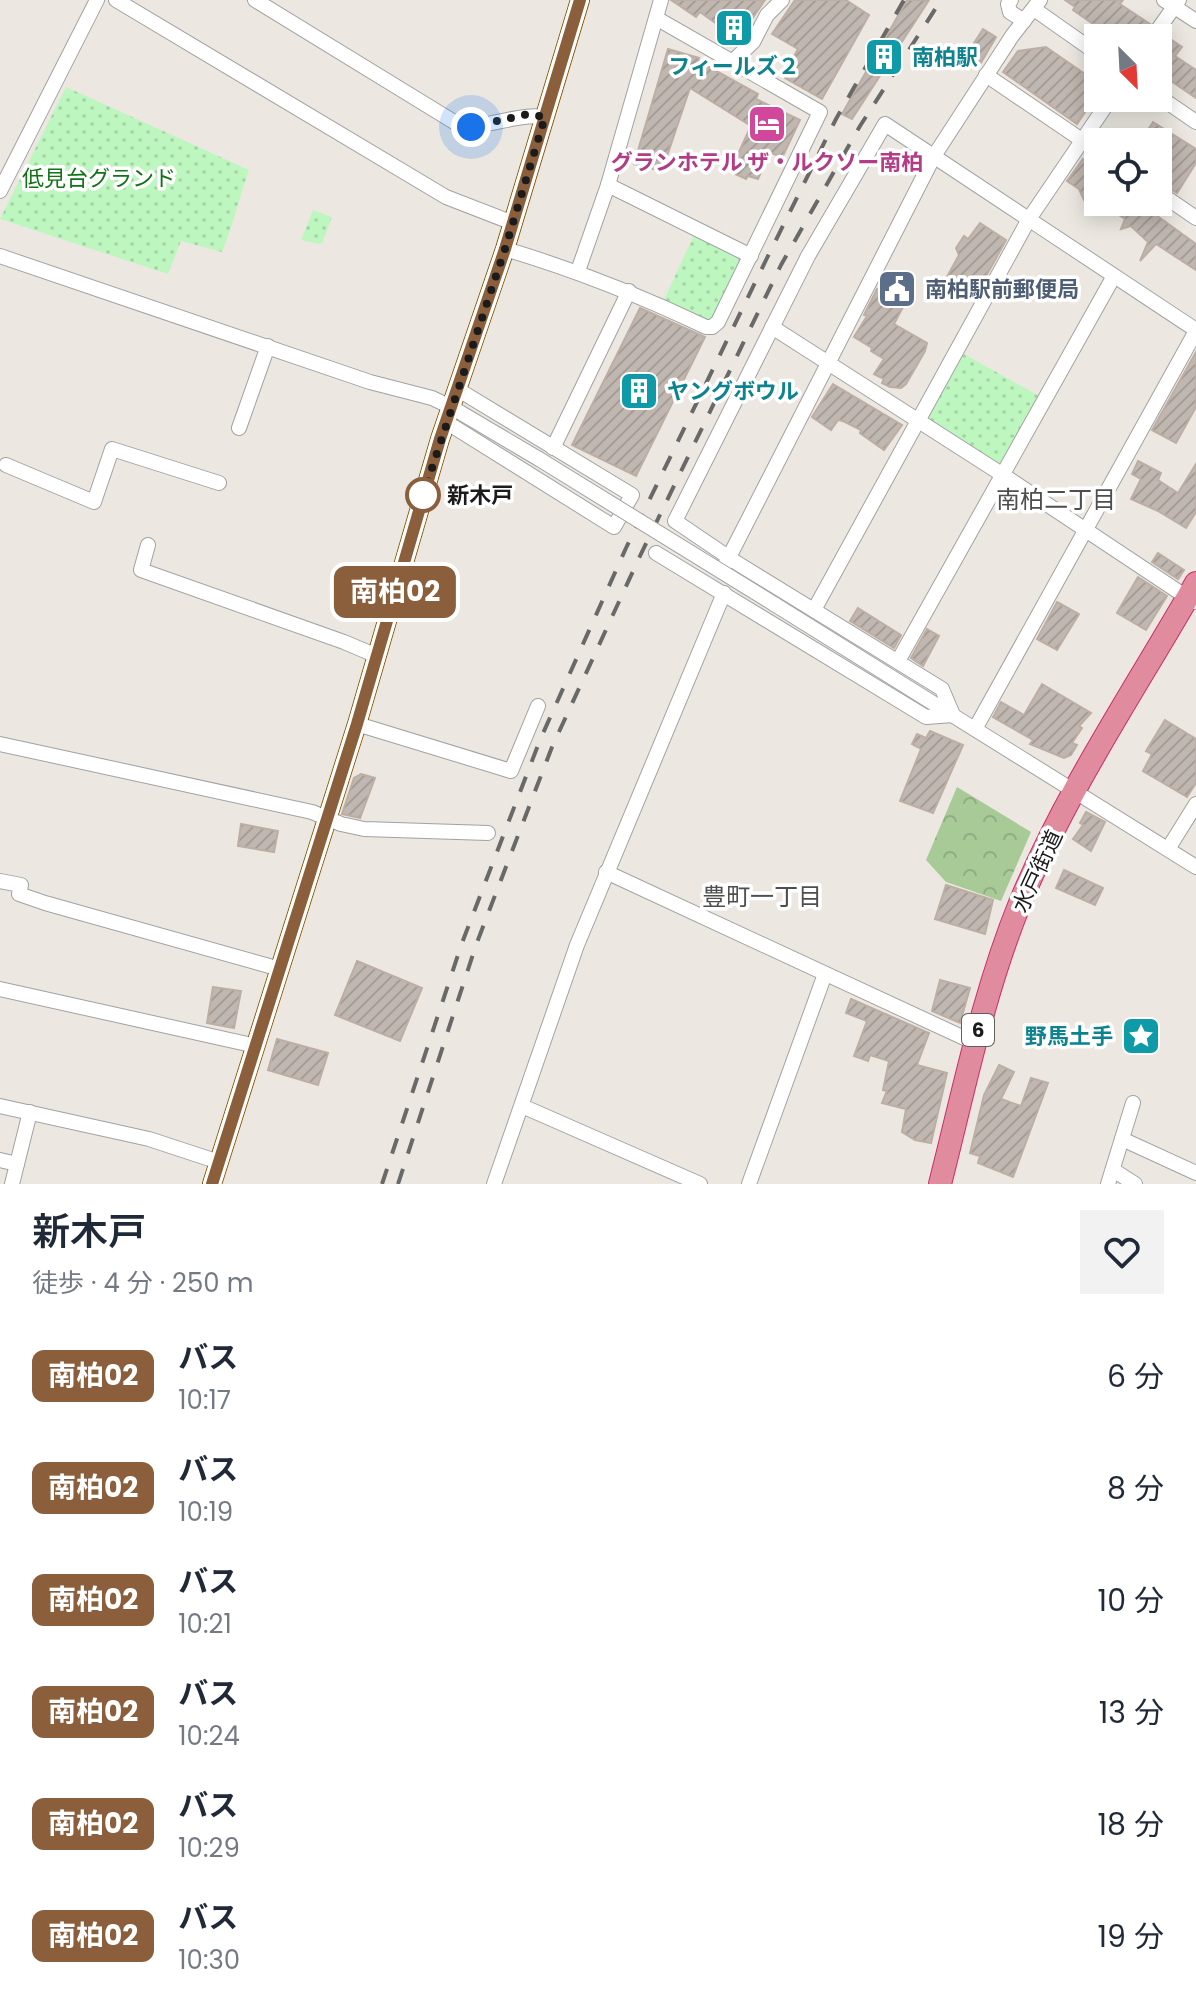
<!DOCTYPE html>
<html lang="ja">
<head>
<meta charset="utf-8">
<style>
  body { margin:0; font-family:Poppins,"Noto Sans JP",sans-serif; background:#f2f2f3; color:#1f2937; height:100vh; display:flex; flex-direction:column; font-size:30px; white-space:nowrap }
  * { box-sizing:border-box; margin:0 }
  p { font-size:26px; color:#747a83 }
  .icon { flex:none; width:44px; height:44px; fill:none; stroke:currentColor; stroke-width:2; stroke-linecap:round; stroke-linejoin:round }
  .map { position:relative; height:1184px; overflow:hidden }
  .sheet { display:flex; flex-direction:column; background:#fff; flex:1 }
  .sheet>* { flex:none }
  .badge { padding:0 16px; border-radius:12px; font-size:28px; line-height:52px }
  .needle { width:52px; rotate:156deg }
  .controls { position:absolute; left:1084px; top:24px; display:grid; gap:16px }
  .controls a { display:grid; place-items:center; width:88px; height:88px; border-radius:0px; background:#fff; box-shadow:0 4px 20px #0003; font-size:40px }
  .you { position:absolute; width:40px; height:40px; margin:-20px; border:6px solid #fff; border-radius:50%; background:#1a73e8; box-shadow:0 0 0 12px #1a73e833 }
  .map>.badge { position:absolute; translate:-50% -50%; box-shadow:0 0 0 4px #fff }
  .round { display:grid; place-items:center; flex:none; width:84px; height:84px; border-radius:0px; background:#f2f2f3 }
  .head { display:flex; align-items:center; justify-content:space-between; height:136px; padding:0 32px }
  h1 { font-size:38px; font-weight:600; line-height:60px }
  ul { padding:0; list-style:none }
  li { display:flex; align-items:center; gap:24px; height:112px; padding:0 32px }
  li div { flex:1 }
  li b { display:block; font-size:30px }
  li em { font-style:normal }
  li .badge { min-width:88px; font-weight:700; text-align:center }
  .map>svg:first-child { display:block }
  .forest { fill:url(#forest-crowns) }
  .park { fill:url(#park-dots) }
  .building { fill:url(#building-hatch); stroke:#bdaea4; stroke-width:2 }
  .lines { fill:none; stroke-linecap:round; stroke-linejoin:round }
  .minor-casing { stroke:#a2a2a2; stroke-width:16 }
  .major-casing { stroke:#8c5a07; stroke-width:20 }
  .highway-casing { stroke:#cd2b69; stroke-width:24 }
  .minor { stroke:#fff; stroke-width:14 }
  .major { stroke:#f7cc9b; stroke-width:18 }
  .highway { stroke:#e18b9f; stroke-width:22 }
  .rail { stroke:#696969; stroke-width:4; stroke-dasharray:16 16; stroke-linecap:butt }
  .minor-bridge-casing { stroke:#a2a2a2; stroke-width:16; stroke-linecap:butt }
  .minor-bridge { stroke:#fff; stroke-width:14 }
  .line-casing { stroke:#fff; stroke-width:18 }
  .line { stroke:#8b5e3c; stroke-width:12 }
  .walk { stroke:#1b1b1b; stroke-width:8; stroke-dasharray:0 14.4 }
  .stop-dot { fill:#fff; stroke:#8b5e3c; stroke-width:4 }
  .labels { text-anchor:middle; stroke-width:7; stroke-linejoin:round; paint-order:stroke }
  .shield { fill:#fff; stroke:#5f5f5f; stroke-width:2 }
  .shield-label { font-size:20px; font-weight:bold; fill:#1b1b1b }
  .culture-label { font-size:22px; font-weight:bold; fill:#0d838f; stroke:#fff; text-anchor:start }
  .hotel-label { font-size:22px; font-weight:bold; fill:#b23c85; stroke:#fff }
  .park-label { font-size:22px; fill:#107314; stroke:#fff }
  .service-label { font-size:22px; font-weight:bold; fill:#4e5e75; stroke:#fff; text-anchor:start }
  .stop-label { font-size:22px; font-weight:bold; fill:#1b1b1b; stroke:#fff; text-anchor:start }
  .street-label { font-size:22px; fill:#1b1b1b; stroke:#fff }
  .neighbourhood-label { font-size:24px; fill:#4e4e4e; stroke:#fff }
</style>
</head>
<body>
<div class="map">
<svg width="1196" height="1184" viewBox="0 0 1196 1184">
  <defs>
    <pattern id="forest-crowns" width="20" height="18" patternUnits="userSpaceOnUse" patternTransform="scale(2)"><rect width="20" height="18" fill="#a8ca97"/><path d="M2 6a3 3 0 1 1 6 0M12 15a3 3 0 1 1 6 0" fill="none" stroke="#90ad82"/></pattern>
    <pattern id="park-dots" width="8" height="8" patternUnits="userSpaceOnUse" patternTransform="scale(2)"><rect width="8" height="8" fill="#bef6c0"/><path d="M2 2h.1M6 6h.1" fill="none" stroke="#a3d2a4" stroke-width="1.8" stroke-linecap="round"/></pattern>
    <pattern id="building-hatch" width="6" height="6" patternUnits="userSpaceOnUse" patternTransform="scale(2)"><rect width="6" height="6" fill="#c1b7b1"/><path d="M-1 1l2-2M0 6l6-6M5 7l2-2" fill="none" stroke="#a59d98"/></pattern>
  </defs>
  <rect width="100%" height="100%" fill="#ece8e1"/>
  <path class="forest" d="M957 787 1031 832 1001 901 946 882 926 860Z"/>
  <g class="park">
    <path d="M66 87 249 170C239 198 233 226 222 252L181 241 168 274 0 219Z"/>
    <path d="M313 210 332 217 322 243 318 244 301 240Z"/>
    <path d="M694 235 740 258 742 263 714 320 707 322 664 300Z"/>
    <path d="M964 354 1039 396 1004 463 997 464 931 423 929 415Z"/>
  </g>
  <g class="building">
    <path d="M671 0H765L738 39 700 12 696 17Z"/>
    <path d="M795 0H846L869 15 822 99 785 78 786 75 784 74 798 49 772 34Z"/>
    <path d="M907 0H929L852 119 842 114Z"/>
    <path d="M1065 0H1123L1120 4 1150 24 1140 38H1113L1073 10 1075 7Z"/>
    <path d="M983 29 996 37 979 66 965 57Z"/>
    <path d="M1166 36 1182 47 1175 56 1196 70V98L1158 72V46Z"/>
    <path d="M1046 47 1098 83V93L1077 124 1003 72 1018 51Z"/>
    <path d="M668 49 699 58 698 61 758 94 756 99 800 120 782 158 770 152 758 179 748 176 746 179 735 174 736 170 732 167 751 126 690 88 662 171 634 164Z"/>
    <path d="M1153 122 1196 149V163L1177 193 1158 181V142H1140Z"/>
    <path d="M1083 159 1098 170V201L1092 197 1084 200 1079 189 1067 181Z"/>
    <path d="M1099 202H1138L1196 244V270L1156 244 1140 261 1148 242 1131 226 1121 229 1125 219Z"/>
    <path d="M980 223 1006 240 973 300 943 284 959 255 956 248 964 236 968 239Z"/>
    <path d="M895 277 914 286 894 324 927 343 925 351 906 384 901 388 890 387 882 383 884 379 874 374 884 359 871 351 872 348 854 337 867 316 864 315 877 289 886 294Z"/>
    <path d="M640 308 705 337 636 476 572 445Z"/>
    <path d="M1196 352V407L1176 443 1152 430Z"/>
    <path d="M833 384 902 425 884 450 860 433 861 430 843 421 838 420 831 430 812 417Z"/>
    <path d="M1138 461 1161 473 1158 480 1178 493 1196 464V512L1186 528 1158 511 1131 499 1141 479 1132 474Z"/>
    <path d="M1158 553 1184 570 1178 579 1152 562Z"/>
    <path d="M1138 577 1167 596 1146 630 1117 613Z"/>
    <path d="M1057 602 1079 614 1057 650 1037 639Z"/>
    <path d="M858 608 901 635 894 648 850 621Z"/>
    <path d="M927 629 939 636 923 666 911 658Z"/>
    <path d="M1042 684 1091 713 1079 726 1082 728 1072 743 1077 745 1071 755 1064 758 1030 744 1033 740 993 717 1001 702 1024 715Z"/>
    <path d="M1165 720 1196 739V783L1187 797 1143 771 1152 754 1146 751Z"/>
    <path d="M930 731 963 745 933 813 900 801 921 749 912 744 917 734 926 738Z"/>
    <path d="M361 774 375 778 360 818 342 814 354 778Z"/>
    <path d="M1086 812 1105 822 1091 851 1073 839 1083 825 1080 823Z"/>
    <path d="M241 824 278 831 274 852 238 846Z"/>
    <path d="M1064 870 1103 888 1095 905 1056 888Z"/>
    <path d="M946 885 993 900 985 934 935 919Z"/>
    <path d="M357 961 422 988 400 1041 335 1015Z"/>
    <path d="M940 980 970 988 960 1023 932 1011Z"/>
    <path d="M213 987 241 991 234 1028 207 1023Z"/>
    <path d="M851 999 929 1033 917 1065 947 1073 931 1143 915 1140 902 1132 906 1109 882 1103 887 1091 883 1090 889 1061 870 1055 868 1061 854 1056 867 1021 846 1013Z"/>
    <path d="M277 1039 328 1053 318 1085 268 1070Z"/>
    <path d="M999 1065 1014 1072 1001 1099 1021 1106 1031 1078 1048 1083 1013 1177 978 1163 980 1156 970 1153 984 1095Z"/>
  </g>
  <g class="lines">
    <g class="minor-casing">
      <g id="minor">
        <path d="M116 0 446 197 513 223"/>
        <path d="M255 0 459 125C488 129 516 113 545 117"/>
        <path d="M1011 0 1008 4 1010 12 1024 21"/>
        <path d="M1164 0 1196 21"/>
        <path d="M1034 9 1098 54"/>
        <path d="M1152 38 1179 0"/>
        <path d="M732 62 753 42 767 15 782 0"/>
        <path d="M986 75 1098 151"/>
        <path d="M1158 96 1196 122"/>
        <path d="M608 185 751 256"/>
        <path d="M0 191 97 0"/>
        <path d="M1158 192 1196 218"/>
        <path d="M505 249C576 270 639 295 706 327H712L718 322 820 112 656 18"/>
        <path d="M0 256 370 382 432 398 451 407 539 459"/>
        <path d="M578 271 608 185 661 0"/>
        <path d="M772 327 1003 475 1194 602"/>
        <path d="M446 422 614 527 632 495 457 389"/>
        <path d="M239 428 268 346"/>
        <path d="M553 448 629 291"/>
        <path d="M6 465 94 502 112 449 219 483"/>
        <path d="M148 545 141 570 344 642 377 656"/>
        <path d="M656 553 926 717 953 715 942 689 737 563 675 521 808 256 885 124 1196 330"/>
        <path d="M725 565 934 156 1012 36 1040 0"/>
        <path d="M774 604 1196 867"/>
        <path d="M814 610 1029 219 1111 98"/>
        <path d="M898 661 1114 276"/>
        <path d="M357 724 511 771 538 706"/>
        <path d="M975 729 1196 331"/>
        <path d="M0 744 312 812 341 824 364 829 488 833"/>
        <path d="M1168 849 1196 804"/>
        <path d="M606 872 975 1043"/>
        <path d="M0 881 21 885 19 894 45 903 280 969"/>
        <path d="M0 989 256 1046"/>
        <path d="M0 1106 149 1139 219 1162"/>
        <path d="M522 1106 700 1184"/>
        <path d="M1122 1139 1196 1173"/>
        <path d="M0 1160 17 1164"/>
        <path d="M1113 1170 1135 1184"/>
        <path d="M12 1184 30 1112"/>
        <path d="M494 1184 577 945 724 593"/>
        <path d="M749 1184 825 974"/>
        <path d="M1108 1184 1133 1103"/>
      </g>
    </g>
    <g class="major-casing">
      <path id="major" d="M212 1184 357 724 440 439 505 249 580 0"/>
    </g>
    <g class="highway-casing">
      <path id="highway" d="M940 1184C964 1090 983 994 1020 903 1066 791 1136 688 1196 583"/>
    </g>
    <use href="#minor" class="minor"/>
    <use href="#major" class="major"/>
    <use href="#highway" class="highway"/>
    <g class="rail">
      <path d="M382 1184 462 943 540 740 626 548 767 258 836 119 904 0"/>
      <path d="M398 1184 476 945 552 747 640 556 781 265 860 126 941 0"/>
    </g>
    <g class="minor-bridge-casing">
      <path id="minor-bridge" d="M539 459 774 604"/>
    </g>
    <use href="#minor-bridge" class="minor-bridge"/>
  </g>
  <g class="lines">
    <g class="line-casing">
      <path id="line" d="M212 1184 357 724 440 439 505 249 580 0"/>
    </g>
    <use href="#line" class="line"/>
    <path class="walk" d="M423 495 505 249 545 117 528 114 471 127"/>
  </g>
  <defs>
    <g id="building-square" transform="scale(2)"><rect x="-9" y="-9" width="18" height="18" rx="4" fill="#0f9aa8" stroke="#fff"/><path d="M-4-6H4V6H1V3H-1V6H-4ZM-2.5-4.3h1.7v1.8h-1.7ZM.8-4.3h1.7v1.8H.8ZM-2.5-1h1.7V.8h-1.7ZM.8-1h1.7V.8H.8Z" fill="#fff"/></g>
    <g id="hotel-square" transform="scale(2)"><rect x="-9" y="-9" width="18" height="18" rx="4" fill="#d1479c" stroke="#fff"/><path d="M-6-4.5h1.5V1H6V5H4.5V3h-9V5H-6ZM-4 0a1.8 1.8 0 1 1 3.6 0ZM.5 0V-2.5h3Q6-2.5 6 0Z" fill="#fff"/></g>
    <g id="civic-square" transform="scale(2)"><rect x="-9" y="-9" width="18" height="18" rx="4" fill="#5c6f8a" stroke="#fff"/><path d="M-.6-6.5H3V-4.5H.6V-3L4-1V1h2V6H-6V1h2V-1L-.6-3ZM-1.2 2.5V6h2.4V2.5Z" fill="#fff"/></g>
    <g id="sight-square" transform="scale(2)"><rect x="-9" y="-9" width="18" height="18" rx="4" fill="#0f9aa8" stroke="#fff"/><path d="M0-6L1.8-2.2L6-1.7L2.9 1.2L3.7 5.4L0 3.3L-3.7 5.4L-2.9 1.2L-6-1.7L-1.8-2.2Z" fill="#fff"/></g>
  </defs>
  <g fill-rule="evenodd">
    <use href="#building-square" x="734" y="28"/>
    <use href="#building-square" x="884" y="57"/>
    <use href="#hotel-square" x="767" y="124"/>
    <use href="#civic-square" x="897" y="289"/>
    <use href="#building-square" x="639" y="391"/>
    <use href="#sight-square" x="1141" y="1036"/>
  </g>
  <circle class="stop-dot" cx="423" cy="495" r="16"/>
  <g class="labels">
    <rect class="shield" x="962" y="1014" width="32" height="32" rx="6"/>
    <g class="shield-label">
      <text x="978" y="1037">6</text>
    </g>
    <g class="culture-label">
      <text x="912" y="65">南柏駅</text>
      <text x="734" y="74" text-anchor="middle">フィールズ２</text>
      <text x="667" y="399">ヤングボウル</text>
      <text x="1113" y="1044" text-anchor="end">野馬土手</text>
    </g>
    <g class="hotel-label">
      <text x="767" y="170">グランホテル ザ・ルクソー南柏</text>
    </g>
    <g class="park-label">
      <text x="99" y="186">低見台グランド</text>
    </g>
    <g class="service-label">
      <text x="925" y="297">南柏駅前郵便局</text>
    </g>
    <g class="stop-label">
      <text x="447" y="503">新木戸</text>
    </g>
    <g class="street-label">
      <text transform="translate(1037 871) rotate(-65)" y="8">水戸街道</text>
    </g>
    <g class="neighbourhood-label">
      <text x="1056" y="508">南柏二丁目</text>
      <text x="762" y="905">豊町一丁目</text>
    </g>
  </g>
</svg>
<div class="controls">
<a><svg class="needle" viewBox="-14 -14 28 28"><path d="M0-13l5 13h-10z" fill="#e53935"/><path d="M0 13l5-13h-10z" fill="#747a83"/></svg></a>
<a><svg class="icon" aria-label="locate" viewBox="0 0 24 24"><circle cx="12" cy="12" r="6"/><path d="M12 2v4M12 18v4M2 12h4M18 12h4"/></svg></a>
</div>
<div class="you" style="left:471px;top:127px"></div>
<b class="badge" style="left:395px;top:592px;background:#8b5e3c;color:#fff">南柏02</b>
</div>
<section class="sheet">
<div class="head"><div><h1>新木戸</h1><p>徒歩 · 4 分 · 250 m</p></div><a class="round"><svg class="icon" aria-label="heart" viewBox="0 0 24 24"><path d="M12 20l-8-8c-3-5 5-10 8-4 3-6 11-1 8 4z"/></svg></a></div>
<ul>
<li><span class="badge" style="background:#8b5e3c;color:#fff">南柏02</span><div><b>バス</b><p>10:17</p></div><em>6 分</em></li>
<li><span class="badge" style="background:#8b5e3c;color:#fff">南柏02</span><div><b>バス</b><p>10:19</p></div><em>8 分</em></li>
<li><span class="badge" style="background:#8b5e3c;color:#fff">南柏02</span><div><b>バス</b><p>10:21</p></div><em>10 分</em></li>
<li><span class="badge" style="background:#8b5e3c;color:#fff">南柏02</span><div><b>バス</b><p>10:24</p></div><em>13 分</em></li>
<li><span class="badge" style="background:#8b5e3c;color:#fff">南柏02</span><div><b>バス</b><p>10:29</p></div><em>18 分</em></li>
<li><span class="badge" style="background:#8b5e3c;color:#fff">南柏02</span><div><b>バス</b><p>10:30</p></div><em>19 分</em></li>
</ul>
</section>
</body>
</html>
